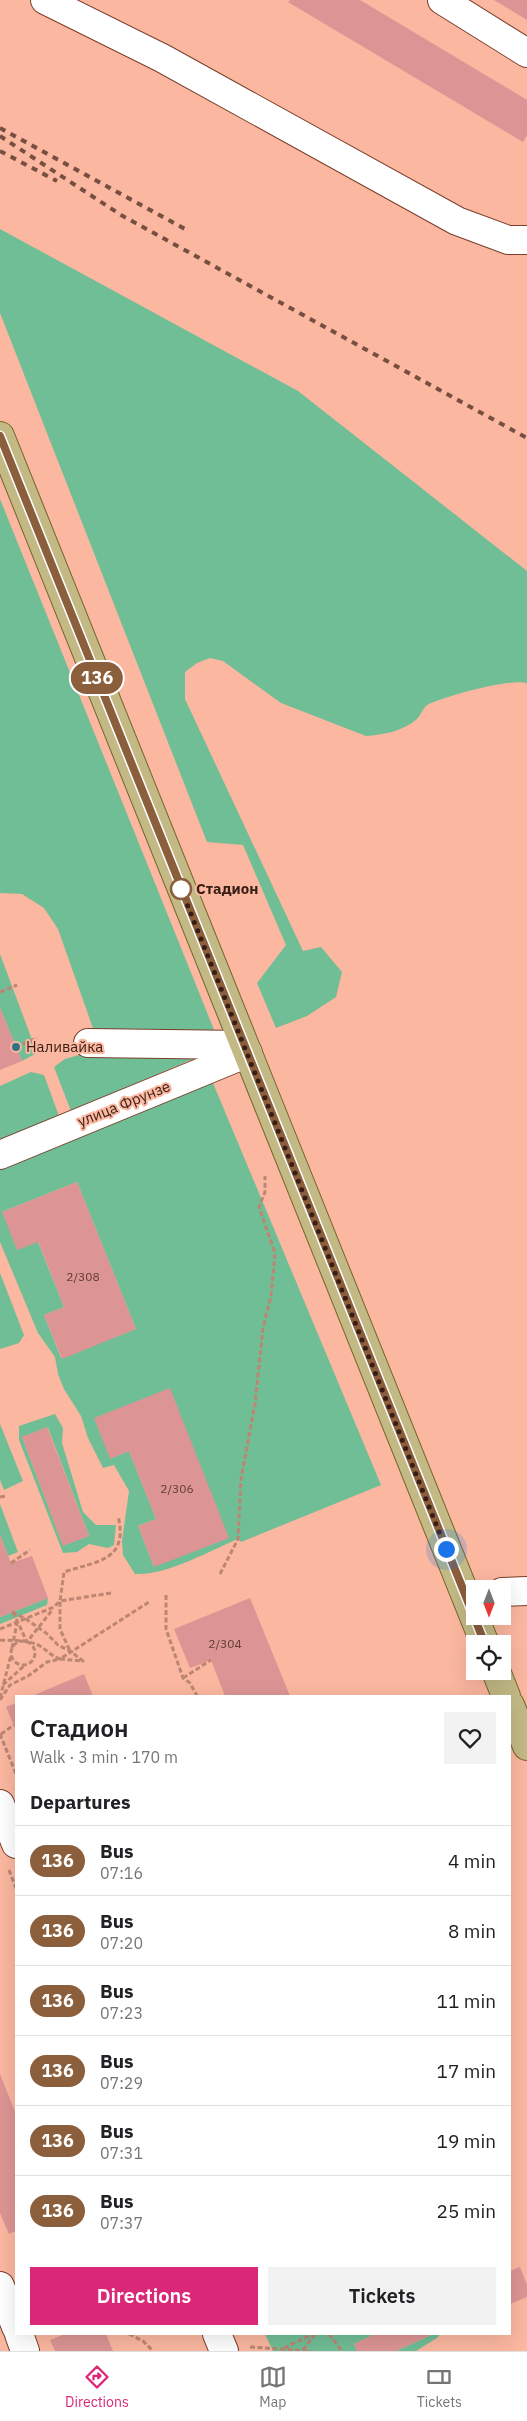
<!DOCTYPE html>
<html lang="en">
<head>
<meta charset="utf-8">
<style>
  body { margin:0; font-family:"IBM Plex Sans",sans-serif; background:#f2f2f2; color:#202124; height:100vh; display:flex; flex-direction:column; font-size:19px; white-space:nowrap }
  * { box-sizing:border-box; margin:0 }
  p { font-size:16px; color:#757577 }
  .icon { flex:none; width:28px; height:28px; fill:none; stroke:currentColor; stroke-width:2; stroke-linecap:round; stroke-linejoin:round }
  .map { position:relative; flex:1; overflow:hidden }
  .drawer { position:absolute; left:15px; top:1695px; width:496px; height:640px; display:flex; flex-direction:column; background:#fff; border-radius:0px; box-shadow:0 5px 20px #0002 }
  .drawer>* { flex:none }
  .badge { padding:0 10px; border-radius:16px; font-size:18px; line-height:32px }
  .needle { width:32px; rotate:180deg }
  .controls { position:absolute; left:466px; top:1580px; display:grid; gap:10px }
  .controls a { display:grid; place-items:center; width:45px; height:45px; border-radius:0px; background:#fff; box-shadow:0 5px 20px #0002; font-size:25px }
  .you { position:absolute; width:25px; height:25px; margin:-12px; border:4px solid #fff; border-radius:50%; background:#1a73e8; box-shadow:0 0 0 8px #1a73e833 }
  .map>.badge { position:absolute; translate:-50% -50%; box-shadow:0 0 0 2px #fff }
  h2 { padding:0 15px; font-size:19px; line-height:45px }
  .round { display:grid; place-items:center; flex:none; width:52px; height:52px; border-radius:0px; background:#f2f2f2 }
  .headline { display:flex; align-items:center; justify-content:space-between; height:85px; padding:0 15px }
  h1 { font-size:24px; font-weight:600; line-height:38px }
  .cta { display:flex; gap:10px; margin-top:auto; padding:10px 15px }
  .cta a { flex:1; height:58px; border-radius:0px; background:#db2777; color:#fff; font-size:20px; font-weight:600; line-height:58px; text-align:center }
  .cta a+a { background:#f2f2f2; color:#202124 }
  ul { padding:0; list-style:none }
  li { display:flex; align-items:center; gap:15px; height:70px; padding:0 15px; border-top:1px solid #e0e0e0 }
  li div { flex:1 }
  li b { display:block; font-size:19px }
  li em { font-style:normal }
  li .badge { min-width:55px; font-weight:700; text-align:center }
  .menu { display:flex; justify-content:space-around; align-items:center; height:70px; border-top:1px solid #e0e0e0; background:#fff; font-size:14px; color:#757577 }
  .menu a { display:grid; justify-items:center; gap:2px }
  .menu .active { color:#db2777 }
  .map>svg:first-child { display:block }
  .green { fill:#70be96; fill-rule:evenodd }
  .building { fill:#dc9594 }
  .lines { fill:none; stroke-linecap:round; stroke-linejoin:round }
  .minor-casing { stroke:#793f2b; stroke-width:30 }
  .major-casing { stroke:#776429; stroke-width:30 }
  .path { stroke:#bc8673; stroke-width:3; stroke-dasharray:5 2.5; stroke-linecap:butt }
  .minor { stroke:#fff; stroke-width:28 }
  .major { stroke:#c2b985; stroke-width:28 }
  .rail { stroke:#764f41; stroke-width:4; stroke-dasharray:6 6; stroke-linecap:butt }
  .line-casing { stroke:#fff; stroke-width:11 }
  .line { stroke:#8b5e3c; stroke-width:8 }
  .walk { stroke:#371e15; stroke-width:5; stroke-dasharray:0 9 }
  .stop-dot { fill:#fff; stroke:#8b5e3c; stroke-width:2.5 }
  .poi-dot { fill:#317285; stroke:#fbb7a0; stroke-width:2 }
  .labels { text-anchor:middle; stroke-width:4; stroke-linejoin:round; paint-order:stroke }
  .number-label { font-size:12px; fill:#603c35 }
  .stop-label { font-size:15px; font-weight:bold; fill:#371e15; stroke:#fbb7a0; text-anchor:start }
  .poi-label { font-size:15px; fill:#371e15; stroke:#fbb7a0; text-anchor:start }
  .street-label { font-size:15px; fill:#371e15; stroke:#fbb7a0 }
</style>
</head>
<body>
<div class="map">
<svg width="527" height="2351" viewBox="0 0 527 2351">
  <rect width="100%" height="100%" fill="#fbb7a0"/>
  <g class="green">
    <path d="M0 229 298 391 527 571V683C510 678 446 696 429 704 423 707 421 715 417 719 403 731 383 735 366 736L281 703 223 661 210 658 197 663 185 672V699L303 951 321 947 342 972 336 997 307 1016 276 1028 257 983 286 945 243 845 207 842 0 313Z"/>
    <path d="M0 499 221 1047 71 1111 54 1067 65 1059 89 1052 95 1034 58 929 44 908 22 894 0 893Z"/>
    <path d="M0 954 37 1053 22 1061 0 1008Z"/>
    <path d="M31 1072 44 1075 59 1116 0 1141V1086Z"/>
    <path d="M213 1083 381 1485 241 1542 238 1539C209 1551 166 1576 135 1574L123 1555 122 1541 129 1491 114 1465 103 1468 88 1438 81 1416 64 1389 58 1374 55 1357 38 1333 0 1242V1168ZM77 1182 136 1329 61 1358 44 1315 64 1307 38 1242 2 1212ZM170 1388 154 1567 138 1526 156 1519 129 1451 110 1458Z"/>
    <path d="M0 1273 24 1335 19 1343 0 1349Z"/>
    <path d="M55 1414 63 1428 62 1443 83 1512 96 1525H116L114 1545 108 1548 89 1544 77 1552 63 1553 19 1440V1426ZM48 1428 89 1536 63 1545 22 1437Z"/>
    <path d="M0 1424 23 1481 4 1490 0 1480Z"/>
    <path d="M0 1504 18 1552 8 1556 0 1535Z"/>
    <path d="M48 1598 47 1605 0 1624V1617Z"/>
    <path d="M265 2334H375L354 2344 357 2351H273Z"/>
    <path d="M433 2334H440L437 2338 416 2351H396Z"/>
  </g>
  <g class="building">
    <path d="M290 0H360L527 100V135L523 142 288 2Z"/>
    <path d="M494 0H527V20Z"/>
    <path d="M0 1008 22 1061 0 1070Z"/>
    <path d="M77 1182 136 1329 62 1359 44 1315 64 1307 40 1246 38 1242 17 1250 2 1212Z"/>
    <path d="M170 1388 229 1538 154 1567 138 1526 156 1519 129 1451 110 1459 94 1418Z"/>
    <path d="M47 1427 89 1536 63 1546 22 1437Z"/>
    <path d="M0 1535 11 1563 32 1556 48 1598 0 1617Z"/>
    <path d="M250 1598 290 1696H225L211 1660 190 1668 174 1629Z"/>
    <path d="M84 1674 93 1696H32Z"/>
    <path d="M16 1703V1730L6 1707Z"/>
    <path d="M0 2074 16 2114V2231L9 2234 0 2213Z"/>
    <path d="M520 2267 527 2285V2297L510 2304V2271Z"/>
    <path d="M65 2334H106L113 2351H55L50 2340Z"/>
    <path d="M375 2334H433L396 2351H357L354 2344Z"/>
  </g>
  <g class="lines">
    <g class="minor-casing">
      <g id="minor">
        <path d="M45 0 162 58 457 221 508 240H527"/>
        <path d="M442 0 527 53"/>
        <path d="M88 1043 244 1045"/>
        <path d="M0 1155 248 1053"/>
        <path d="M502 1592 527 1591"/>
        <path d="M0 1804 16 1844"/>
        <path d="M0 2286 16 2327"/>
        <path d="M19 2334 25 2351"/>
        <path d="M217 2334 224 2351"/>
      </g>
    </g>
    <g class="major-casing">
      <g id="major">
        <path d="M0 436 485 1644"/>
        <path d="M496 1671 506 1696"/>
        <path d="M510 1705 527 1746"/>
      </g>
    </g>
    <g class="path">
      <path d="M0 992 17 985"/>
      <path d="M16 1047 37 1038"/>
      <path d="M0 1497 7 1496"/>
      <path d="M11 1563 30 1550"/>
      <path d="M220 1574 238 1539 241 1479 255 1404 263 1328 271 1296 275 1253 259 1207 265 1192V1176"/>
      <path d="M111 1593 60 1601 64 1572C97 1561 129 1561 118 1516"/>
      <path d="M166 1595V1629L183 1678 190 1683 197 1696"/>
      <path d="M13 1612 27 1642 53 1609"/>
      <path d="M0 1629 54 1607 60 1601V1629L70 1651"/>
      <path d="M0 1640C14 1641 27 1639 40 1646 47 1650 51 1656 60 1659L149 1602"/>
      <circle cx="23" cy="1653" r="12"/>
      <path d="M12 1648 17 1623"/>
      <path d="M183 1678 211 1660"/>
      <path d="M3 1685 25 1665"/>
      <path d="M0 1698 11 1655"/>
      <path d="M0 1700 10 1685 28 1676 47 1662 60 1659 83 1661 70 1651 58 1645 46 1633 26 1619 12 1612"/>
      <path d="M0 1734 16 1774"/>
      <path d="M1 1734 14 1725"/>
      <path d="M9 1870 16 1888"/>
      <path d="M129 2334 143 2341 153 2351"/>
      <path d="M329 2334 342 2351"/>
      <path d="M250 2347 311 2351"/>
      <path d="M284 2348 313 2334"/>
      <path d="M303 2350 315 2334"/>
    </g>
    <use href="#minor" class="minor"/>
    <use href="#major" class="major"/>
    <g class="rail">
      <path d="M0 128 185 229"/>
      <path d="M0 136 121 215 527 438"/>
      <path d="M0 151 57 181"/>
    </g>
  </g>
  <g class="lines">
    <g class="line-casing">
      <path id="line" d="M0 436 485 1644"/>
    </g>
    <use href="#line" class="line"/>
    <path class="walk" d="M181 889 446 1549"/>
  </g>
  <circle class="stop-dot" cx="181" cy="889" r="10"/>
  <circle class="poi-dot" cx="16" cy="1047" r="5"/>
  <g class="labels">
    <g class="number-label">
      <text x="83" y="1281">2/308</text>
      <text x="177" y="1493">2/306</text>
      <text x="225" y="1648">2/304</text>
    </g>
    <g class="stop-label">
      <text x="196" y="894">Стадион</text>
    </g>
    <g class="poi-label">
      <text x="26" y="1052">Наливайка</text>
    </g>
    <g class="street-label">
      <text transform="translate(124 1104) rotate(-22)" y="5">улица Фрунзе</text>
    </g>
  </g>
</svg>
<div class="controls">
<a><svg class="needle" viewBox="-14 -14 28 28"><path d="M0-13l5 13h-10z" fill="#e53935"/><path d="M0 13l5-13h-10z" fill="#757577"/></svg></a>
<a><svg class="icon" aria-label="locate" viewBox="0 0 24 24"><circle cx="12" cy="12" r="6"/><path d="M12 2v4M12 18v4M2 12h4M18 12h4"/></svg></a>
</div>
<div class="you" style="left:446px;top:1549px"></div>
<b class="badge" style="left:97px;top:678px;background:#8b5e3c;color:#fff">136</b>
<section class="drawer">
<div class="headline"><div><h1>Стадион</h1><p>Walk · 3 min · 170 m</p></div><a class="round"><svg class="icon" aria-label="heart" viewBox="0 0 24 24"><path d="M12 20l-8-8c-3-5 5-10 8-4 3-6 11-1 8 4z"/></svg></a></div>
<h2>Departures</h2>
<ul>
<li><span class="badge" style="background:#8b5e3c;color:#fff">136</span><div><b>Bus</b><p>07:16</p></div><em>4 min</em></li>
<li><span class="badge" style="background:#8b5e3c;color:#fff">136</span><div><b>Bus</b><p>07:20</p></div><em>8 min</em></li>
<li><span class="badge" style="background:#8b5e3c;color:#fff">136</span><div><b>Bus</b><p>07:23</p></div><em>11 min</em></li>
<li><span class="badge" style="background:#8b5e3c;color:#fff">136</span><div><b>Bus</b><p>07:29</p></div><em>17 min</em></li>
<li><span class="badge" style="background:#8b5e3c;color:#fff">136</span><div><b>Bus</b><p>07:31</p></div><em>19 min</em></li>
<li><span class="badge" style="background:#8b5e3c;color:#fff">136</span><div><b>Bus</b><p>07:37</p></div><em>25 min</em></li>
</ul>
<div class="cta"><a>Directions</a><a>Tickets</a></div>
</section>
</div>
<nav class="menu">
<a class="active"><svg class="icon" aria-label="directions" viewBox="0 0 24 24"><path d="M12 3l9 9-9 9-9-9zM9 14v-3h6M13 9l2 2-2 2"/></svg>Directions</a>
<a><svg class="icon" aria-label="map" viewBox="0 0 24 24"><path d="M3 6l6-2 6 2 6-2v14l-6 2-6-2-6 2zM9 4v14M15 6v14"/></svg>Map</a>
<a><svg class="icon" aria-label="tickets" viewBox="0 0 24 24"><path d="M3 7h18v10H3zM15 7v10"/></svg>Tickets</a>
</nav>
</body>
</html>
